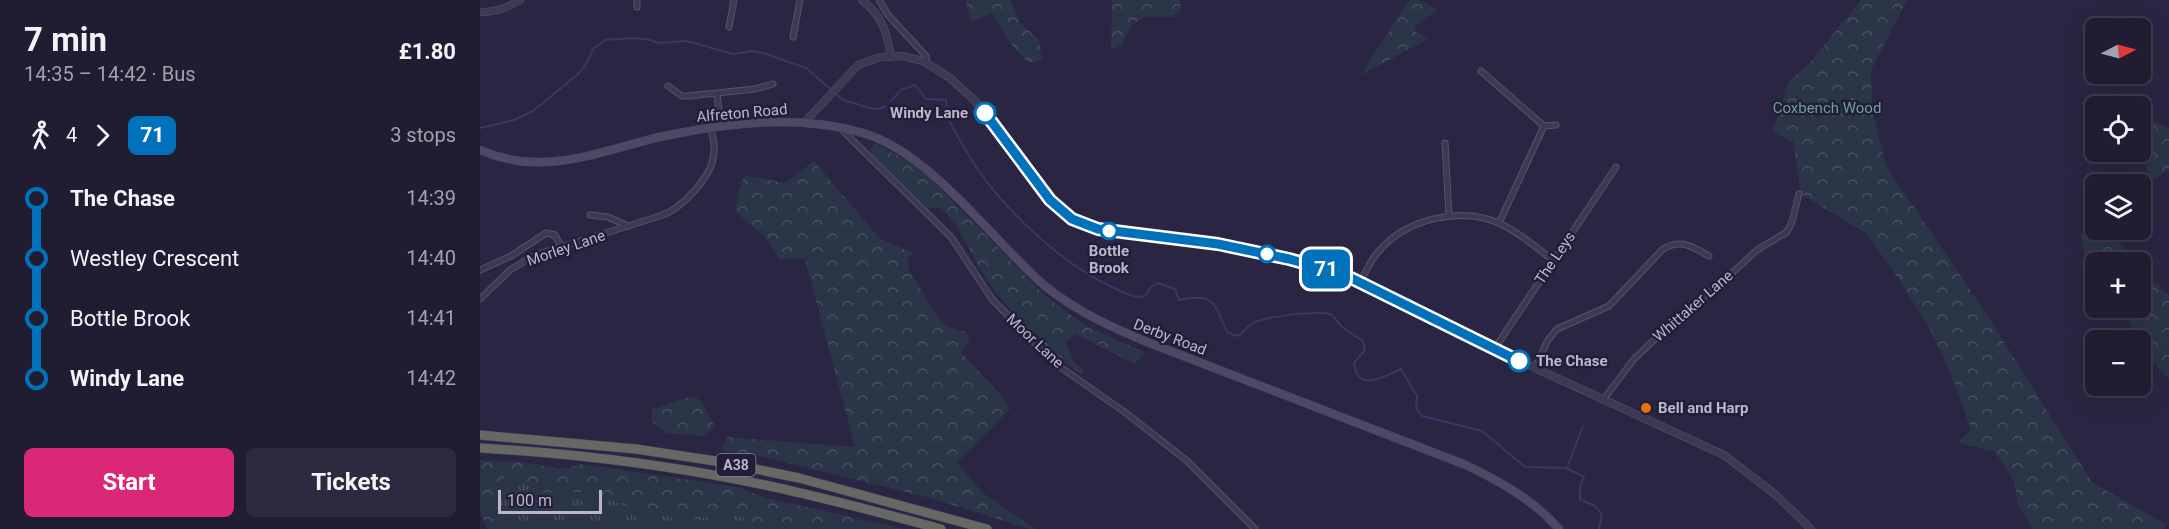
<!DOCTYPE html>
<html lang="en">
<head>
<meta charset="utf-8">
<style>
  body { margin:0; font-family:Roboto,sans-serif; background:#2d293e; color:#f1f3f6; height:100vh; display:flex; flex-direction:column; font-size:22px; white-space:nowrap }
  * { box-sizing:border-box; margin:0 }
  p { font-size:20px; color:#a2a1ac }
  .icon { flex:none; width:33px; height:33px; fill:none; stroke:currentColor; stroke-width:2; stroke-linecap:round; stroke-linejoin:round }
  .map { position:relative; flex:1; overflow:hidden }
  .panel { display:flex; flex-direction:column; background:#201c32; width:480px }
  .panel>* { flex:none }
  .badge { padding:0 12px; border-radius:9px; font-size:21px; line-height:39px }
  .needle { width:39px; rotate:84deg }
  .controls { position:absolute; left:1605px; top:18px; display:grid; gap:12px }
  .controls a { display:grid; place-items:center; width:66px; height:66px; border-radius:9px; background:#201c32; box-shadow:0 6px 24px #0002,0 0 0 2px #3d3a4d; font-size:30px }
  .scale { position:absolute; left:18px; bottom:15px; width:104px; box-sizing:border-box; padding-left:6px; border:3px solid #bbb6cc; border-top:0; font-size:16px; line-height:21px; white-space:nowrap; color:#bbb6cc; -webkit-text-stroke:4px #231e37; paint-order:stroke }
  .map>.badge { position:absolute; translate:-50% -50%; box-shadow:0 0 0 3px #fff }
  .legs { display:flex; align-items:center; gap:9px; height:66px; padding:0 24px; font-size:20px }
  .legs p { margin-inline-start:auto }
  .overview { display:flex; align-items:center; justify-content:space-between; height:102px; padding:0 24px }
  h1 { font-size:33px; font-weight:700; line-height:45px }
  .action { display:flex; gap:12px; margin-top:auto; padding:12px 24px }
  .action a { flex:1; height:69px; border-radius:9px; background:#db2777; color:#fff; font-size:24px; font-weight:700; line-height:69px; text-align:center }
  .action a+a { background:#2d293e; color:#f1f3f6 }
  ul { padding:0 24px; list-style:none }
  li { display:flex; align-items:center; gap:21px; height:60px; font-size:22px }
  li i { display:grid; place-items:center; width:9px; height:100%; margin:0 8px; background:currentColor }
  li i::after { content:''; width:15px; height:15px; margin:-8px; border:4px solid; border-radius:50%; background:#201c32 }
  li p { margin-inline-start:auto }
  li:first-child i { background:linear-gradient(#0000 50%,currentColor 0) }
  li:last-child i { background:linear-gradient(currentColor 50%,#0000 0) }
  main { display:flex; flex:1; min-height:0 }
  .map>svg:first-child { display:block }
  .grass { fill:url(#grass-tufts) }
  .forest { fill:url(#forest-crowns) }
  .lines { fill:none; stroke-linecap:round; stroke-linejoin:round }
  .stream { stroke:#3e3465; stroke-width:2 }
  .minor-casing { stroke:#565169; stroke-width:7 }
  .tertiary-casing { stroke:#565169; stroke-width:8 }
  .secondary-casing { stroke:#454058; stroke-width:9 }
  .trunk-casing { stroke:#464159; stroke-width:10 }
  .minor { stroke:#3e3952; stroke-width:5 }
  .tertiary { stroke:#3e3952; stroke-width:7 }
  .secondary { stroke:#4e4765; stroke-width:8 }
  .trunk { stroke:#666864; stroke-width:9 }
  .line-1-casing { stroke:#fff; stroke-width:14 }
  .line-1 { stroke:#0072bc; stroke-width:9 }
  .stop-1-dot { fill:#fff; stroke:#0072bc; stroke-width:3 }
  .food-dot { fill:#e8710a; stroke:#231e37; stroke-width:2 }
  .labels { text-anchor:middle; stroke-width:5; stroke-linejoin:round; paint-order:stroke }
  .shield { fill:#231e37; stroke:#8d889f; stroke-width:1.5 }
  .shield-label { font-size:14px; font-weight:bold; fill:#bbb6cc }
  .park-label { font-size:15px; fill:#6c9e96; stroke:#231e37 }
  .street-label { font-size:15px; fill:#bbb6cc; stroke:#231e37 }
  .stop-label { font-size:15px; font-weight:bold; fill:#bbb6cc; stroke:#231e37; text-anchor:end }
  .poi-label { font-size:15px; font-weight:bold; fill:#bbb6cc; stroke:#231e37; text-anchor:start }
</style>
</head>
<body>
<main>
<section class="panel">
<div class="overview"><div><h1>7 min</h1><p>14:35 – 14:42 · Bus</p></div><b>£1.80</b></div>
<div class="legs"><svg class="icon" aria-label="walk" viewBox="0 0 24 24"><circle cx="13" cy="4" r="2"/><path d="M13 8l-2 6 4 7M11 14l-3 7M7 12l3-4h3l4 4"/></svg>4<svg class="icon" aria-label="forward" viewBox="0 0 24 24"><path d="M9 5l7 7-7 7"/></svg><b class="badge" style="background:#0072bc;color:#fff">71</b><p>3 stops</p></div>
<ul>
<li><i style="color:#0072bc"></i><b>The Chase</b><p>14:39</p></li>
<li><i style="color:#0072bc"></i><span>Westley Crescent</span><p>14:40</p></li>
<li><i style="color:#0072bc"></i><span>Bottle Brook</span><p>14:41</p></li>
<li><i style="color:#0072bc"></i><b>Windy Lane</b><p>14:42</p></li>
</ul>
<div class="action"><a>Start</a><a>Tickets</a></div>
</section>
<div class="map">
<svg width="1689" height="529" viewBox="0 0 1689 529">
  <defs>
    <pattern id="grass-tufts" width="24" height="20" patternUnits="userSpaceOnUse" patternTransform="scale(1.5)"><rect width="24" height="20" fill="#2b3548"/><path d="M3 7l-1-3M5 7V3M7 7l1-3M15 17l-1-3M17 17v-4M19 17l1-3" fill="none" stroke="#485061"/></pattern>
    <pattern id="forest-crowns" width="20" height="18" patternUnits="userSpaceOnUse" patternTransform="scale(1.5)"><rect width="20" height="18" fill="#2b3548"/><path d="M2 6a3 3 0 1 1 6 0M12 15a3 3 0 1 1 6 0" fill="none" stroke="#485061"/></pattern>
  </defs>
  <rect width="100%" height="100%" fill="#2a2542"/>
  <path class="grass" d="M24 474 64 493 112 492 127 498 236 515 249 513 294 529H23L22 520 15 501Z"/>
  <g class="forest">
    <path d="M486 0H530L542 25 559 40 562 60 549 63 533 47 511 13 491 22Z"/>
    <path d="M632 0H700L701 10 693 17H665L651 25 642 45 631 50Z"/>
    <path d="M929 0H939L958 10 941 21 933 30 948 39 881 75Z"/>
    <path d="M1381 0H1427L1391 70 1392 109 1406 166 1505 312 1612 482 1685 524V529H1553L1538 505 1534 481 1515 452 1479 443 1491 429 1467 365 1450 329 1418 278 1386 233 1321 194 1313 140 1310 144 1308 140 1292 131 1300 113 1308 82 1328 65Z"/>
    <path d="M1676 122 1689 128V170L1671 180C1662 160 1658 137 1676 122Z"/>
    <path d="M395 143 437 167 466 194 563 294 606 326 665 352 655 364 596 334 586 342 593 360 604 371 601 374C567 351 536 318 511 286 492 260 485 231 461 208H448L439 201 393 156 390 149Z"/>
    <path d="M334 161 400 239 434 253 427 258 429 270 458 317 466 326 485 332 490 339 483 348 482 353C498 373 517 386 530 409L477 463 503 493 555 529H550L450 498 275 455 244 451 242 447 247 437 375 447 325 259H299L286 238 255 211 259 189 265 175 305 183Z"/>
    <path d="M1615 217 1616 230H1634C1639 249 1648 248 1659 262H1616L1615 282 1605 262 1601 236Z"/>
    <path d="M1661 264 1673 280 1689 296V379L1661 350 1660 340H1657L1644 308H1660Z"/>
    <path d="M214 396 222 402 235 427 223 436 187 433 172 422V409Z"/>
    <path d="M0 460 41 462 83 469 102 464 257 487 287 498 424 529H294L249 513 218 519 196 518 157 511 112 492 64 493 25 475 16 501 22 520 23 529H7L0 511Z"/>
  </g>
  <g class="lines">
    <g class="stream">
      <path d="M411 101 421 90 435 85 446 99 466 100C467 120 472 126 481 142 512 200 577 262 636 289 646 293 656 300 666 295L671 287 678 283 695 289 699 300C736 292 734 304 747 332L757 336C764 334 765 328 771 324 784 316 835 311 851 314L862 327 883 341 885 350 874 363C877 393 904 377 921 369L937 396 936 408 942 416 1002 431 1045 467 1086 468 1104 477 1100 486V499L1115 506 1122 514 1119 529"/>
      <path d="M0 128 34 120 53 111 97 75 107 63 113 49 125 40 151 38 167 39 179 43 207 41 253 54 272 51 283 53 326 68 363 100 390 108 399 109 406 106"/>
      <path d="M1087 468 1103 426"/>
    </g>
    <g class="minor-casing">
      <g id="minor">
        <path d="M157 0V7"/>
        <path d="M399 0 408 15 446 56 447 63"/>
        <path d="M249 27 254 0"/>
        <path d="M313 37 320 0"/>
        <path d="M1001 71 1064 126"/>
        <path d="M188 86 202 96H208L275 89 293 84"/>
        <path d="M237 94 241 126"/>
        <path d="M360 128 471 237 512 299 573 362 646 413 706 460 775 529"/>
        <path d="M965 143 969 216"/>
        <path d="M110 215 128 217 148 226"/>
        <path d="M1019 223 1064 126 1076 125"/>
        <path d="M0 270 31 256 66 233 75 235 81 246"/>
        <path d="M880 282C886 272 891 259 899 251 927 218 982 206 1021 224 1040 233 1057 248 1074 261"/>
        <path d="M0 299 30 270 55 255 180 216C202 209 233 176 234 152 235 144 232 135 231 128"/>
        <path d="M1015 348 1136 167"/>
        <path d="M1055 368 1068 340 1077 329 1129 306 1183 249C1201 238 1213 247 1229 256"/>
        <path d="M1123 400 1154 359 1195 320 1239 285 1277 250 1307 232 1312 222 1319 194"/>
      </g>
    </g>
    <g class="tertiary-casing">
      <g id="tertiary">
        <path d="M382 0C402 15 407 33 411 57"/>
        <path d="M0 12C14 12 28 8 40 0"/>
        <path d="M325 122 378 65 400 57 422 56 443 61 470 78 494 100 514 122 570 200 592 219 618 229 738 244 809 259 863 274 1055 368 1244 455 1296 495 1331 529"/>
      </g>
    </g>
    <g class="secondary-casing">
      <path id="secondary" d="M0 150C68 180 126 147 194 134 255 122 322 115 383 133 451 153 512 240 565 286 597 312 635 329 672 344L986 465C1019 481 1054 500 1079 529"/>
    </g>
    <g class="trunk-casing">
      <g id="trunk">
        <path d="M0 435 156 449 242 462 319 478 507 529"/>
        <path d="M0 448C105 454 213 468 316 492 364 503 413 516 461 529"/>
      </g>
    </g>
    <use href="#minor" class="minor"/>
    <use href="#tertiary" class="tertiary"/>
    <use href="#secondary" class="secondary"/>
    <use href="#trunk" class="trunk"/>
  </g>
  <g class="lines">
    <g class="line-1-casing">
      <path id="line-1" d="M505 113 570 200 592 219 618 229 738 244 809 259 863 274 1039 361"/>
    </g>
    <use href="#line-1" class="line-1"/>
  </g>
  <g class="stop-1-dot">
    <circle cx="505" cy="113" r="10"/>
    <circle cx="629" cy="231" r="8"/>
    <circle cx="787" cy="254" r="8"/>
    <circle cx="1039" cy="361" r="10"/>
  </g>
  <circle class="food-dot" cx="1166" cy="408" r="6"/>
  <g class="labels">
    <rect class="shield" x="236.5" y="454" width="39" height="22" rx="4.5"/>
    <g class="shield-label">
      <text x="256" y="470">A38</text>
    </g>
    <g class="park-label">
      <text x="1347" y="113">Coxbench Wood</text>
    </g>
    <g class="street-label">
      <text transform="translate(262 113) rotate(-5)" y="5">Alfreton Road</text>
      <text transform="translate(86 248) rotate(-19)" y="5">Morley Lane</text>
      <text transform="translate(1075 258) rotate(-56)" y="5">The Leys</text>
      <text transform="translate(1213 306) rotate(-41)" y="5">Whittaker Lane</text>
      <text transform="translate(690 337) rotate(21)" y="5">Derby Road</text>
      <text transform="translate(555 341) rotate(43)" y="5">Moor Lane</text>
    </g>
    <g class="stop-label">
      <text x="488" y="118">Windy Lane</text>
      <text x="629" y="256" text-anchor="middle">Bottle<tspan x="629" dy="17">Brook</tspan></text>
      <text x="1056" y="366" text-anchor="start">The Chase</text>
    </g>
    <g class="poi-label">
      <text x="1178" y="413">Bell and Harp</text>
    </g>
  </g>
</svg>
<div class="controls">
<a><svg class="needle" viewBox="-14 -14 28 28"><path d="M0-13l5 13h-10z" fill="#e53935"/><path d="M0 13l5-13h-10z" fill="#a2a1ac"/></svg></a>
<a><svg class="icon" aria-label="locate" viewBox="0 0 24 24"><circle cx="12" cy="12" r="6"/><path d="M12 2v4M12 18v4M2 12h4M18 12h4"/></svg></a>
<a><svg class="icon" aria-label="layers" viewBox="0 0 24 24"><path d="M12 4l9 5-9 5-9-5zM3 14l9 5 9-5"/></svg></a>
<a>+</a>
<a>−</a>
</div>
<div class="scale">100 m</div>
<b class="badge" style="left:846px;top:269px;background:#0072bc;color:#fff">71</b>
</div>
</main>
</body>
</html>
